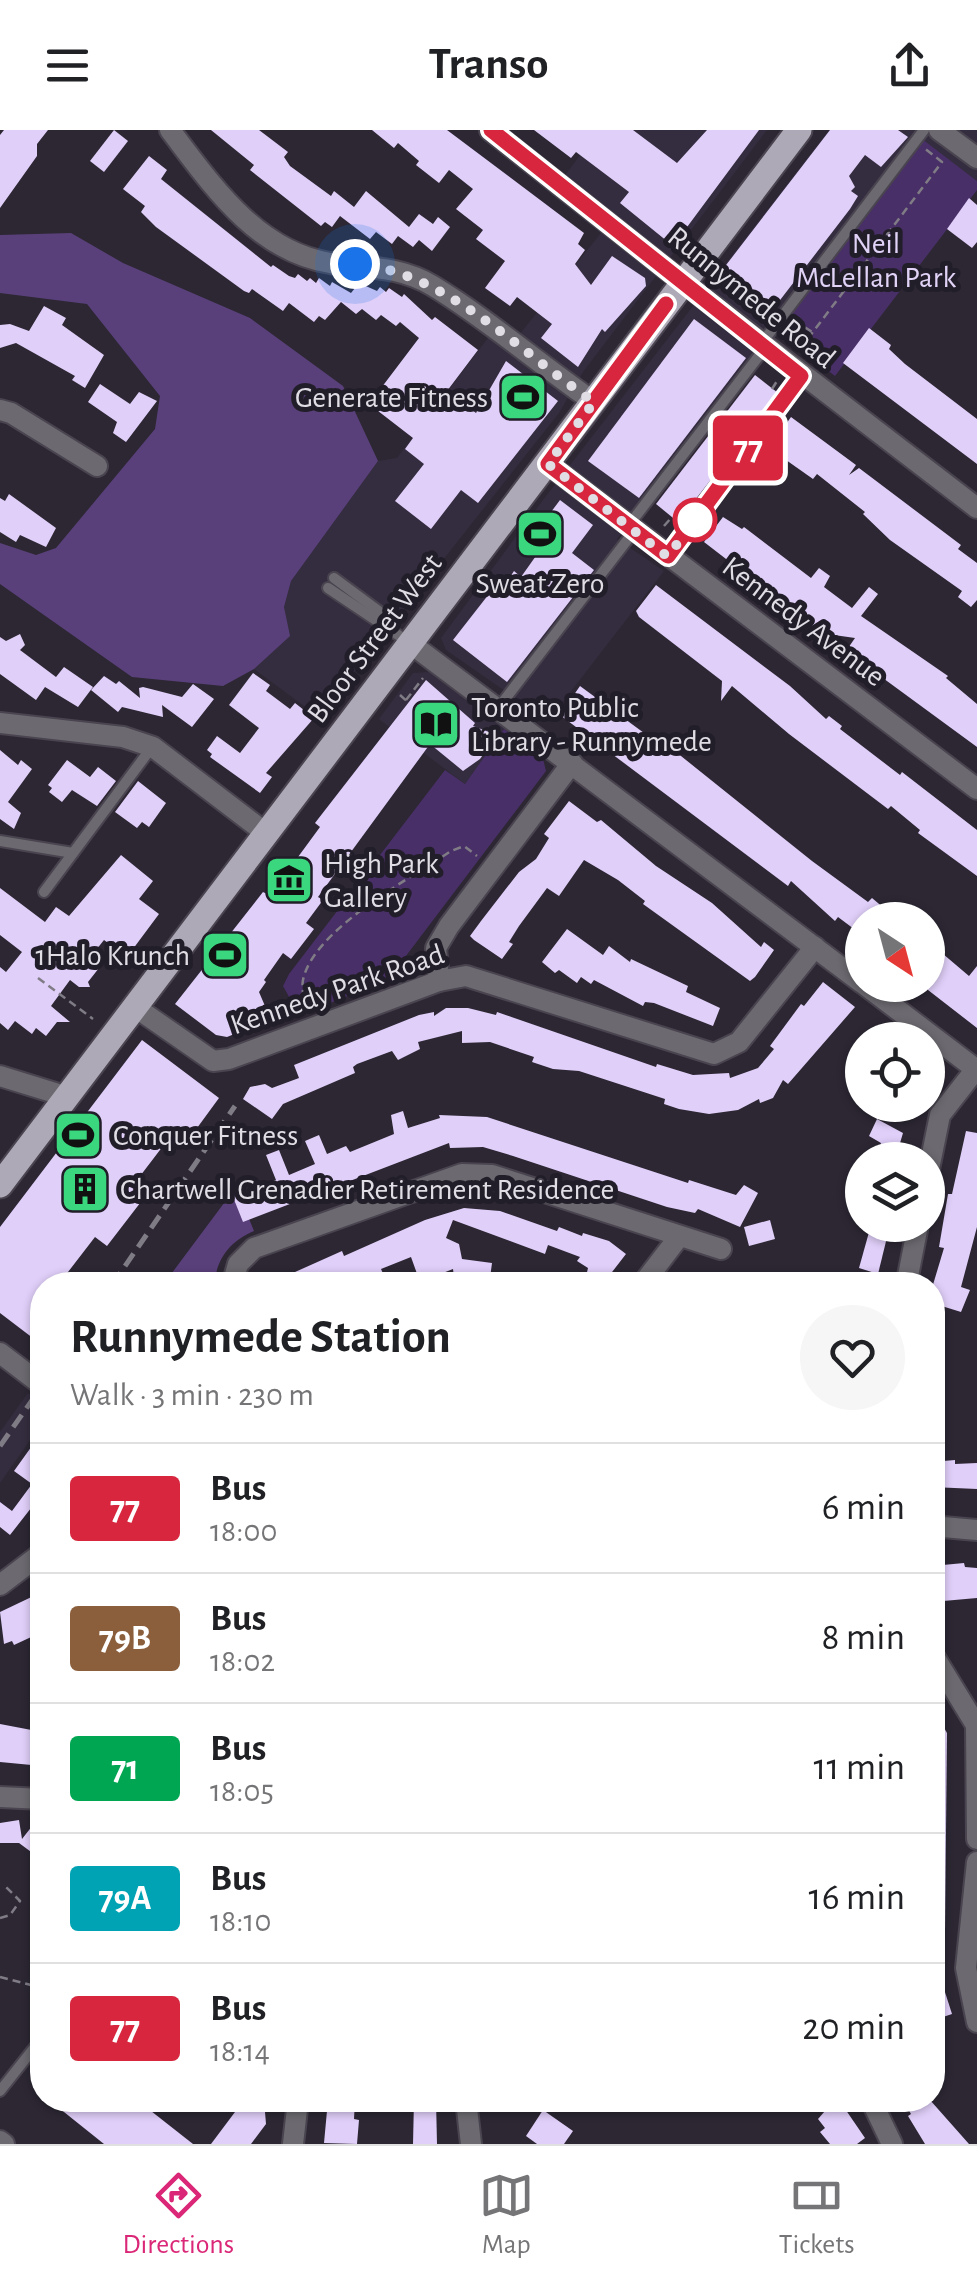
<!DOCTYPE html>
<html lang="en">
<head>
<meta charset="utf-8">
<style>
  body { margin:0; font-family:"Alegreya Sans",sans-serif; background:#f6f6f6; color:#202124; height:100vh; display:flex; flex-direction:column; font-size:38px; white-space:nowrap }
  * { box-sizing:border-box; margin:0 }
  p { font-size:32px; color:#757577 }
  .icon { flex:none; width:55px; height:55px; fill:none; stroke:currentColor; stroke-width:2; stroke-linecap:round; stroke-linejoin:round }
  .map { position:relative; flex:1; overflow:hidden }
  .drawer { position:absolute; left:30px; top:1142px; width:915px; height:840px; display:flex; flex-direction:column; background:#fff; border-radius:40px; box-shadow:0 2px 8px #0004 }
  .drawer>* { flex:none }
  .badge { padding:0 20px; border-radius:8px; font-size:35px; line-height:65px }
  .needle { width:65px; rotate:144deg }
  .fabs { position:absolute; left:845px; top:772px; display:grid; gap:20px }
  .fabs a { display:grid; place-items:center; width:100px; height:100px; border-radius:50%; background:#fff; box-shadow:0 2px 8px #0004; font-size:50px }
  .you { position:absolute; width:50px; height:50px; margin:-25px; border:8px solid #fff; border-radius:50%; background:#1a73e8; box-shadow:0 0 0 15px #1a73e833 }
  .map>.badge { position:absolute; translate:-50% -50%; box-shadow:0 0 0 5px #fff }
  .round { display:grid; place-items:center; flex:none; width:105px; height:105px; border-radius:52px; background:#f6f6f6 }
  .overview { display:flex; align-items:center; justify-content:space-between; height:170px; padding:0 40px }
  h1 { font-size:48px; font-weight:700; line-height:75px }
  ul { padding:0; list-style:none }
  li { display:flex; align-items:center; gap:30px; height:130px; padding:0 40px; border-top:2px solid #e0e0e0 }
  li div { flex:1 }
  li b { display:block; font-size:38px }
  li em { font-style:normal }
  li .badge { min-width:110px; font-weight:700; text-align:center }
  header { display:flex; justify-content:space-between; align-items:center; height:130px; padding:0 40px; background:#fff; font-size:45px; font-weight:700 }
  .dock { display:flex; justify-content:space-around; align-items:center; height:140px; border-top:2px solid #e0e0e0; background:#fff; font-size:28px; color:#757577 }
  .dock a { display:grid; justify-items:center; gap:5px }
  .dock .active { color:#db2777 }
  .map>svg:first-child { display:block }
  .built { fill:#342d3f }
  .green { fill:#492f67 }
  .forest { fill:#5a407b }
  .building { fill:#e0cff9 }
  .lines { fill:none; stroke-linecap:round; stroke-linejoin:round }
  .service-casing { stroke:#49444f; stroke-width:14 }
  .minor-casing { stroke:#49444f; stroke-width:24 }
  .tertiary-casing { stroke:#49444f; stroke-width:24 }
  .primary-casing { stroke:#49444f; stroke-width:29 }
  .path { stroke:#807c86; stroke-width:2.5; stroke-dasharray:8 5; stroke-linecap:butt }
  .service { stroke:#6c6a70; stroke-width:10 }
  .minor { stroke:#6c6a70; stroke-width:20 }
  .tertiary { stroke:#6c6a70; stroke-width:20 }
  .primary { stroke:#aea9b6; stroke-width:25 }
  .rail { stroke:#807c86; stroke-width:5; stroke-dasharray:15 8; stroke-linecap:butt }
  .line-casing { stroke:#fff; stroke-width:22 }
  .line { stroke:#d7263d; stroke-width:15 }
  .walk { stroke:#e0dde5; stroke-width:10; stroke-dasharray:0 18 }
  .stop-dot { fill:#fff; stroke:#d7263d; stroke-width:5 }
  .labels { text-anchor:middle; stroke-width:10; stroke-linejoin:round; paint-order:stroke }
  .park-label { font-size:30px; fill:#e1d3f7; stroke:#221e29 }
  .street-label { font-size:30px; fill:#e0dde5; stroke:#221e29 }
  .poi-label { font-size:30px; fill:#e0dde5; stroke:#221e29; text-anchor:start }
</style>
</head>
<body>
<header><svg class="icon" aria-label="menu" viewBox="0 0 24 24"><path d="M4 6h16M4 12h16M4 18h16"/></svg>Transo<svg class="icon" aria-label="share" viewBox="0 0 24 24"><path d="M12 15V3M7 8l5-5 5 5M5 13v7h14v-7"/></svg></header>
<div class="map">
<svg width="977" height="2014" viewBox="0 0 977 2014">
  <rect width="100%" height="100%" fill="#2c2733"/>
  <g class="built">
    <path d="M599 0H767L583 242 559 283 319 587 254 539 289 506 284 477 291 451 378 331 397 328 500 192 519 205 601 103 551 64Z"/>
    <path d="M829 0H977V51L922 10 617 409 664 441 548 591 446 520 441 508 543 370Z"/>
    <path d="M429 542 504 599 465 654 379 589 413 543Z"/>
    <path d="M28 1263 42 1273V1293L0 1353V1302Z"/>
  </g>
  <g class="green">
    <path d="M922 9 977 51V60L835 246 776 201Z"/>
    <path d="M504 599 543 629 546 641 387 851 299 885 283 856 289 844 445 640 465 654Z"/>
  </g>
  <g class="forest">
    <path d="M71 103 123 133 250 188 343 256 378 331 291 451 284 477 290 506 254 539 223 556 132 547 0 454V413L36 425 56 418 155 299 160 266 87 174 0 163V105Z"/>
    <path d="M236 1057 254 1101C232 1110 216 1128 215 1153L163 1155Z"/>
  </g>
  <g class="building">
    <path d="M4 0H48L37 14V26L0 78V5Z"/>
    <path d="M114 0 128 11 104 42 90 31Z"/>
    <path d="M211 0H259L288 22 284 27 290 36 331 66 334 61 354 77 366 61 409 97 419 84 433 94 438 87 450 97 432 121 419 110 413 117 398 106 392 114 376 102 370 109 340 86 332 97 325 92 321 96 250 40 254 35Z"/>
    <path d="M372 0H447L584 103 578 114 585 120 575 134 591 155 612 126 645 148 646 156 605 202 602 199 578 237 541 208 552 194 517 167 510 176 485 158 505 131 476 109 483 100 456 79 473 59 449 40 439 53 416 35 419 31 398 13 394 18Z"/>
    <path d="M534 0H633L677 33 707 0H759L673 116 620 73 629 62 576 22 571 28Z"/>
    <path d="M830 0H898L908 7 881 37 865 25 849 46 855 57 851 61 858 66 850 79 764 191 713 152Z"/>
    <path d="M149 26 167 40 161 49 271 137 273 135 289 146 295 148 298 144 307 151 310 148 316 153 319 148 330 156 332 152 351 163 359 153 377 161 380 157 386 162 389 158 402 167 404 164 432 190 435 187 478 220 447 261 476 283 506 231 558 271 478 373 461 360 431 399 395 371 424 334 405 319 413 308 369 274 419 208 400 192 396 196 381 185 376 190 362 179 356 184 341 172 325 190 319 186 314 192 289 173 283 181 252 159 249 163 244 161 156 97 141 82 145 76 123 59Z"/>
    <path d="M969 68 977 75V112L972 118 947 99Z"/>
    <path d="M44 176 66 188 62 195 104 225 85 258 72 250 75 246 16 213 0 218V195L10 194 29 201Z"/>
    <path d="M694 189 746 228 639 368 588 331Z"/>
    <path d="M869 198 891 215 889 219 905 234 977 289V334L843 233Z"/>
    <path d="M755 245 778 263 678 392 656 374Z"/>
    <path d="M100 254 130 274 139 262 157 271 126 312 113 303 117 292 88 272Z"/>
    <path d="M791 287 856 335 849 345 859 338 961 415 958 419 977 433V470L971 477 958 467 962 461 890 410 863 384 865 382 817 344 813 349 769 318Z"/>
    <path d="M9 364 56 398 46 417 20 405 16 412 0 402V368L5 371Z"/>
    <path d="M560 370 593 395 572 423 594 440 507 552 453 510 503 446 508 450 514 441 521 447 538 423 527 414Z"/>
    <path d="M723 387 742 399 744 397 811 448 819 438 830 446 824 457 852 478 869 457 878 464 861 486 948 546 946 548 977 574V617L846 521 855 508 834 505 824 497 821 502 704 412Z"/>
    <path d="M656 455 790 556 826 589 829 586 842 596 840 599 900 645 902 642 977 700V746L918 703 920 700 891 676 888 679 789 604 732 556 721 571 722 551 639 487 636 481Z"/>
    <path d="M20 504 25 515 20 520 56 547 64 537 93 557 78 577 45 557 36 570 0 544V507L6 511Z"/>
    <path d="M253 543 270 555 266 561 290 579 295 573 314 588 266 643 272 647 260 663 210 627 212 624 207 620 217 606 240 623 259 598 229 575Z"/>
    <path d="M104 546 116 554 119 551 140 568 139 558 143 557 182 567 193 554 214 569 192 597 162 575 163 587 122 577 118 582 91 560Z"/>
    <path d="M426 550 475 593 473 596 497 605 480 629 463 641 430 614 318 767 323 770 306 793 314 799 291 829 283 823 264 850 266 852 259 862 265 876 254 881 259 894 227 907 216 905 175 874 263 762 267 764 285 740 287 742 320 697 315 693Z"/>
    <path d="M580 556 674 625 676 622 812 731 868 772 872 768 898 790H862V805L838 787 835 791 791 751 788 756 560 585Z"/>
    <path d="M0 620 18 635 21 630 32 639 8 672 21 683 14 699 0 689Z"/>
    <path d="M67 630 90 647 98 637 116 651 97 676 72 660 62 672 49 662 52 658 48 655Z"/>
    <path d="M138 651 166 673 149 697 142 692 137 698 115 682Z"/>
    <path d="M569 671 597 692 601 690 656 736 712 773 761 817 764 812 774 820 755 847 750 851 643 774 645 771 618 750 584 730 559 766 547 758 519 796 509 812 513 814 502 829 474 810 470 806 481 791 519 742 536 729 549 708 544 704Z"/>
    <path d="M121 725 153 751 139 769 159 784 127 827 104 810 88 830 99 838 88 852 90 857H79L70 850 51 876 70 892H57L46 906 36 898 32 904 15 891 8 900 0 893V837L6 842 22 822 0 805V758L45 792 56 777 69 786Z"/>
    <path d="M567 799 603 825 609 816 630 832 631 829 688 856 686 862 720 878 713 896 654 873 645 872 643 876 594 850 591 854 581 847 577 853 559 840 555 843 542 832Z"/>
    <path d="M936 818 969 846 977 836V898L928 860V829Z"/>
    <path d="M823 852 855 877 788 954 783 950 773 968 760 973 759 969 738 980 709 984 679 979 664 974 665 969 579 941 553 939 532 932 534 927 490 912 462 913V901L418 912 420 919 398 930 392 921 357 934 353 937 355 943 283 974 272 989 243 969 250 957 265 954 272 958 299 948 294 935 419 885 434 882V886L446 878H468L496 885 497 882 656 937 657 934 693 945 729 943 730 948 758 938 774 919 770 916 801 874 804 876Z"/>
    <path d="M142 910 219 968 189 1009 176 999 134 1054 147 1064 107 1116 95 1107 58 1155H42V1215L0 1183V1097Z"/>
    <path d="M403 981 408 998 440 988 439 985 487 987 688 1053 689 1050 736 1065 744 1055 758 1063 740 1097 698 1079 695 1083 667 1077 513 1026 483 1017 450 1018 449 1013 243 1092 233 1067 276 1050 266 1025 279 1020 289 1045 315 1034 305 1011 319 1005 327 1024 346 1016 350 1022 394 1004 391 985Z"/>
    <path d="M877 989 903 1003 895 1030H877L881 1013 869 1006Z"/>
    <path d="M966 1001 977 1003V1097L961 1157 970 1160 961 1182 932 1173V1158L944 1118 939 1117 948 1064H952Z"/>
    <path d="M464 1078 500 1081 557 1101 559 1097 582 1106 583 1103 609 1111 626 1124 602 1155H584L588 1138 577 1131 580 1127 548 1115 545 1124 453 1090 446 1108 459 1114 462 1129 492 1133 490 1148 454 1147 453 1139 420 1152 411 1127 381 1139 388 1155H266L342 1121 344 1126 425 1090Z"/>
    <path d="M770 1090 775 1109 749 1116 744 1097Z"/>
    <path d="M871 1095H890L878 1144 859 1138Z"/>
    <path d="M42 1302V1364L10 1405 0 1397V1372L12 1381 32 1354 14 1341Z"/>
    <path d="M955 1330V1334L977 1333V1359L932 1357V1332Z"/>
    <path d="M964 1433 965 1437 977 1438V1468L932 1472V1436Z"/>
    <path d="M42 1462V1502L14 1515 12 1511 4 1514 0 1482Z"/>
    <path d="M932 1576 947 1603 945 1801 932 1800Z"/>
    <path d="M0 1594 42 1602V1636L0 1632Z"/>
    <path d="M19 1690 22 1709 33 1695 42 1703V1730L19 1713H0V1693Z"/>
    <path d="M935 1831 952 1884 937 1889 932 1886Z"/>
    <path d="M49 1970H137L193 2014H104Z"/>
    <path d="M244 1970H274L265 1982 266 1994 251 2014H211Z"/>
    <path d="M328 1970H355L354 1989 359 1990 357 2014 324 2013Z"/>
    <path d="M414 1970H436L437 2014H413Z"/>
    <path d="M812 1970H839L865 2008 857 2014H830L820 2002 825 1998 818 1989 825 1981Z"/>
    <path d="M914 1970H930L969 2014H925L908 1986 911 1984 906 1975Z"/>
    <path d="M543 1980 573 2001 564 2014H537L526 2006Z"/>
  </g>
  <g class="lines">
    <g class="service-casing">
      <g id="service">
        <path d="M761 214 924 0"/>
        <path d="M629 395 765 218"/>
        <path d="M668 426 801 246"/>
        <path d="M334 448 380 482 382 491"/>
        <path d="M328 458 410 513"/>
        <path d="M499 577 635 400"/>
        <path d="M0 711 73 723"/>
        <path d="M44 762 152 617"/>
        <path d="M0 1961 42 1908"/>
      </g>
    </g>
    <g class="minor-casing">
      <g id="minor">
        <path d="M170 0C212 55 256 121 330 133 366 138 400 136 433 156 489 190 540 235 594 272"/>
        <path d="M490 0 684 153"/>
        <path d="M939 0 977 28"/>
        <path d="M0 280 11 283 97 336"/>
        <path d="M548 334 977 659"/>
        <path d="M410 513 862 853"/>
        <path d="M0 593 123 607 153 617 267 704"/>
        <path d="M439 851 436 818 449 796 572 633"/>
        <path d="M865 855 977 940"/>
        <path d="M135 877 213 931 229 929 439 851 466 846 714 924 739 912 815 817"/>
        <path d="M0 946 68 967"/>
        <path d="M928 1044 940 985 976 939"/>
        <path d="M908 1146 918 1095"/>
        <path d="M232 1155 238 1134 254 1118 462 1044 492 1045 721 1119"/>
        <path d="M642 1155 678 1108"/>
        <path d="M0 1223 42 1255"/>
        <path d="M932 1396 977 1400"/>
        <path d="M0 1455 42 1423"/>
        <path d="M932 1523 976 1595 977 1709"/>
        <path d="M0 1667 42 1669"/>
        <path d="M977 1732 966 1838 977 1892"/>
        <path d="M466 1970 471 2014"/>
        <path d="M871 1970 892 2014"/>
        <path d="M0 2011 4 2014"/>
        <path d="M293 2014 298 1970"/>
      </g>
    </g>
    <g class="tertiary-casing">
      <path id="tertiary" d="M684 153 977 378"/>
    </g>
    <g class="primary-casing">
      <path id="primary" d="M0 1055 799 0"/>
    </g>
    <g class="path">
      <path d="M794 190 812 202"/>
      <path d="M800 219 942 32 924 18"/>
      <path d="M772 259 777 251"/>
      <path d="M664 396 672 387"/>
      <path d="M400 565 409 573"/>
      <path d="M406 570 423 548"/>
      <path d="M38 848 93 889"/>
      <path d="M306 881C305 871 301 860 303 850 313 800 411 748 451 721L464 716 477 726"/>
      <path d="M0 1788 10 1785 20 1771 3 1754"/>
      <path d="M0 1847 31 1855 42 1839"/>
    </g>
    <use href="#service" class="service"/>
    <use href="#minor" class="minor"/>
    <use href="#tertiary" class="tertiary"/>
    <use href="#primary" class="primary"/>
    <g class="rail">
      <path d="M112 1155 235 976"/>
      <path d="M0 1316 42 1256"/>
    </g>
  </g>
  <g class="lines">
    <g class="line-casing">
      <path id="line" d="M491 0 801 246 668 426 548 334 666 174"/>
    </g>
    <use href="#line" class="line"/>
    <path class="walk" d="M355 134C444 140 522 224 594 272L548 334 664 424 668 426 697 388 695 390"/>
  </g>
  <defs>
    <g id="stadium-square" transform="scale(2.5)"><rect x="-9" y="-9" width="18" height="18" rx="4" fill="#3ad77f" stroke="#221e29"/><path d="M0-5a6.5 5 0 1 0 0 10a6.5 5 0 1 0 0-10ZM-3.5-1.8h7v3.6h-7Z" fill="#111"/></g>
    <g id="library-square" transform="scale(2.5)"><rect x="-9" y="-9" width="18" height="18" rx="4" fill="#3ad77f" stroke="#221e29"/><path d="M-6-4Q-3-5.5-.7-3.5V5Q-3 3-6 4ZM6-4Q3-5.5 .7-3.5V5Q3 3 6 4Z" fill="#111"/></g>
    <g id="museum-square" transform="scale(2.5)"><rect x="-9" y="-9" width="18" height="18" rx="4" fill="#3ad77f" stroke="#221e29"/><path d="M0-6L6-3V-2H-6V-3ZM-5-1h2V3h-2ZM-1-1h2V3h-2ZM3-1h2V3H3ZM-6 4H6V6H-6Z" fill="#111"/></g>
    <g id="building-square" transform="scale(2.5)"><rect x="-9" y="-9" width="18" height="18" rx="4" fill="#3ad77f" stroke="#221e29"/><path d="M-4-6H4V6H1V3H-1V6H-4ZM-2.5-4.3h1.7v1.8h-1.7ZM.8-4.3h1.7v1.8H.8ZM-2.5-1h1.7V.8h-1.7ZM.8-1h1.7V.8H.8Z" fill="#111"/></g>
  </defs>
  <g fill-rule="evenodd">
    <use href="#stadium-square" x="523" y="267"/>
    <use href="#stadium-square" x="540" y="404"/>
    <use href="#library-square" x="436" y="594"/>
    <use href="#museum-square" x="289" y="750"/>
    <use href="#stadium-square" x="225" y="825"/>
    <use href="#stadium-square" x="78" y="1005"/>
    <use href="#building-square" x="85" y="1059"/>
  </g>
  <circle class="stop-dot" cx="695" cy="390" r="20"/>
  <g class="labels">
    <g class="park-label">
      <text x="876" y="123">Neil<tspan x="876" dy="34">McLellan Park</tspan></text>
    </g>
    <g class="street-label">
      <text transform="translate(752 167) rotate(39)" y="10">Runnymede Road</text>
      <text transform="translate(804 491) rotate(37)" y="10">Kennedy Avenue</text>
      <text transform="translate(374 508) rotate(-53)" y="10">Bloor Street West</text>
      <text transform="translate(337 859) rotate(-19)" y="10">Kennedy Park Road</text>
    </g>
    <g class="poi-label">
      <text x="488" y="277" text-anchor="end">Generate Fitness</text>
      <text x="540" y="463" text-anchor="middle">Sweat Zero</text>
      <text x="471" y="587">Toronto Public<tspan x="471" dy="34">Library - Runnymede</tspan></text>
      <text x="324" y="743">High Park<tspan x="324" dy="34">Gallery</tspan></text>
      <text x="190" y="835" text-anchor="end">1Halo Krunch</text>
      <text x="113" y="1015">Conquer Fitness</text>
      <text x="120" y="1069">Chartwell Grenadier Retirement Residence</text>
    </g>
  </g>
</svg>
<div class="fabs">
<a><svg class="needle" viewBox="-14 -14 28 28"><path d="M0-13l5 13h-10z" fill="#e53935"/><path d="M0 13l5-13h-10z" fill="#757577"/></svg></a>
<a><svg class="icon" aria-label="locate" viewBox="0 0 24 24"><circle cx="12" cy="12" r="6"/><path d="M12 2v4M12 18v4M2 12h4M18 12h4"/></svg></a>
<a><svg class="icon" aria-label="layers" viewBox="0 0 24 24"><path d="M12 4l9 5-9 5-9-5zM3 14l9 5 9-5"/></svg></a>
</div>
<div class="you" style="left:355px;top:134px"></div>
<b class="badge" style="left:748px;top:318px;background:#d7263d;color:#fff">77</b>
<section class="drawer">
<div class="overview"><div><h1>Runnymede Station</h1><p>Walk · 3 min · 230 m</p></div><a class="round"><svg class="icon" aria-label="heart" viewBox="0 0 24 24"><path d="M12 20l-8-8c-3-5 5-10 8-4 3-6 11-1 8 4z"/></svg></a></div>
<ul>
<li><span class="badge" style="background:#d7263d;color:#fff">77</span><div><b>Bus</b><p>18:00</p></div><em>6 min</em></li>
<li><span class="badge" style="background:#8b5e3c;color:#fff">79B</span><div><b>Bus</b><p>18:02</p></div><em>8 min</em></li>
<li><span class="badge" style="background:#00a651;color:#fff">71</span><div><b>Bus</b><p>18:05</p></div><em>11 min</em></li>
<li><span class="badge" style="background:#00a3b4;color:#fff">79A</span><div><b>Bus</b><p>18:10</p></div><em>16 min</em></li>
<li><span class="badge" style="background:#d7263d;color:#fff">77</span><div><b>Bus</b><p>18:14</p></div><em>20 min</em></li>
</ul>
</section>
</div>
<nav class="dock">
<a class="active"><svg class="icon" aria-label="directions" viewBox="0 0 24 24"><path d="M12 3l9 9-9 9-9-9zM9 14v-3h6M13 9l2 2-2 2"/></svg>Directions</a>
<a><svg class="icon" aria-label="map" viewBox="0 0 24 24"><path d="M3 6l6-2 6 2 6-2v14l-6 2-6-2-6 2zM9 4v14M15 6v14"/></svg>Map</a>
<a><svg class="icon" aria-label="tickets" viewBox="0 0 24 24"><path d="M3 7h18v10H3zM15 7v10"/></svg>Tickets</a>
</nav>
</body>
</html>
